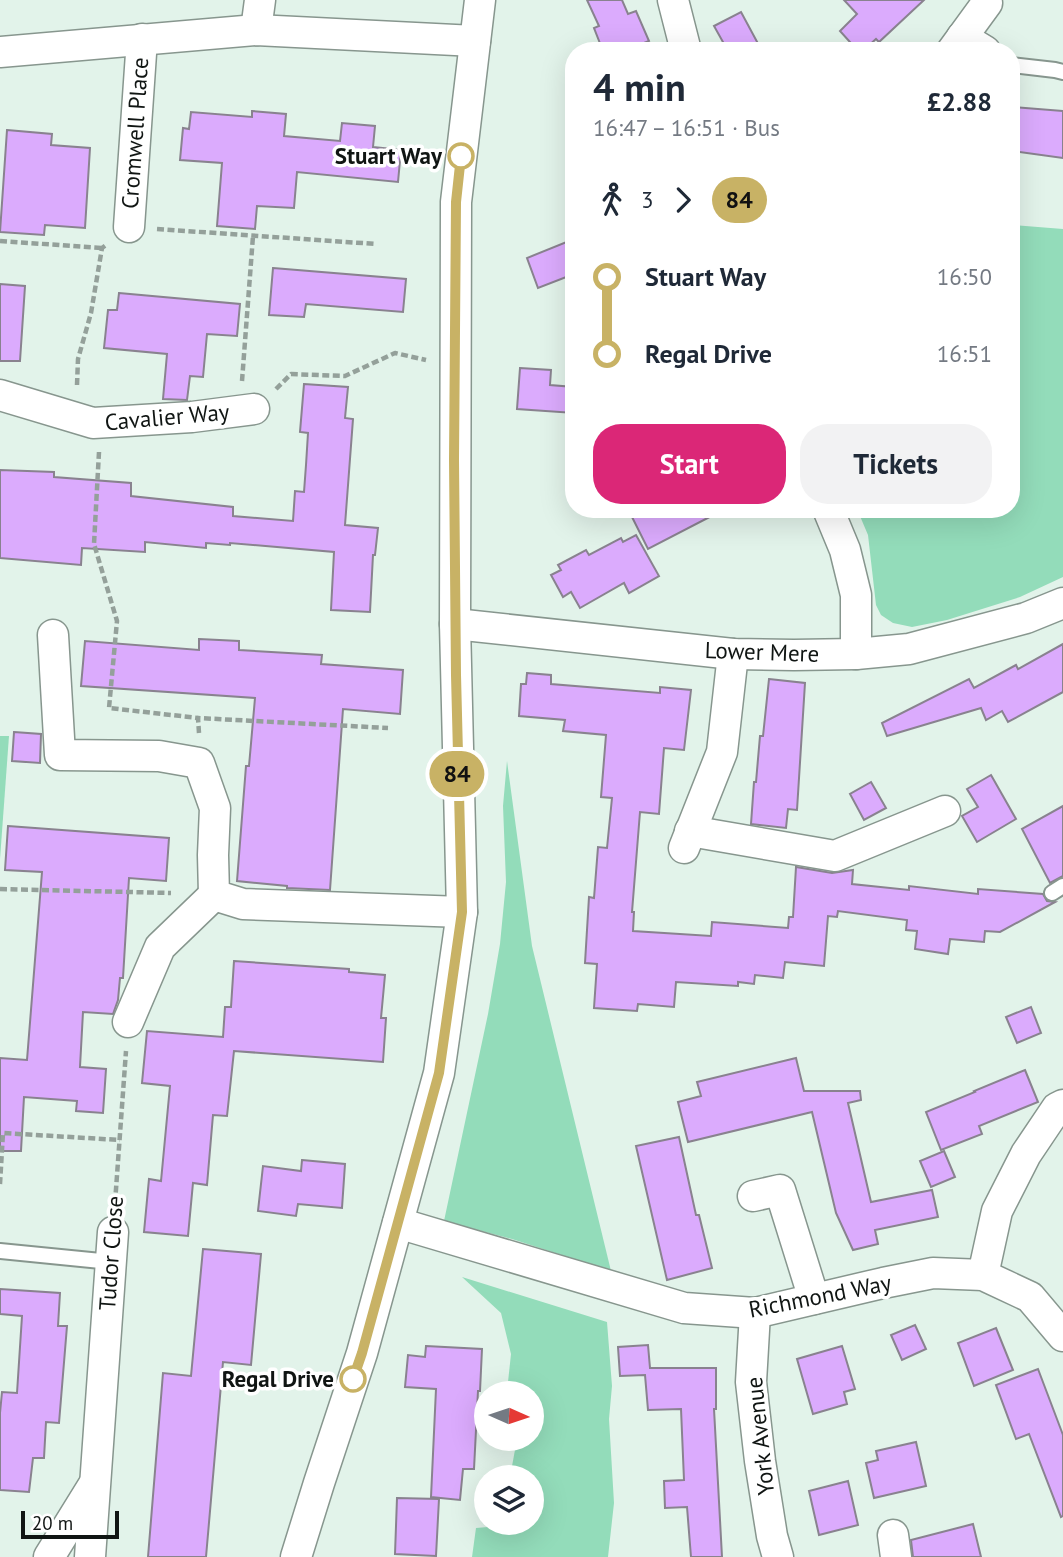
<!DOCTYPE html>
<html lang="en">
<head>
<meta charset="utf-8">
<style>
  body { margin:0; font-family:"PT Sans",sans-serif; background:#f2f2f3; color:#1f2937; height:100vh; display:flex; flex-direction:column; font-size:26px; white-space:nowrap }
  * { box-sizing:border-box; margin:0 }
  p { font-size:23px; color:#747a83 }
  .icon { flex:none; width:38px; height:38px; fill:none; stroke:currentColor; stroke-width:2; stroke-linecap:round; stroke-linejoin:round }
  .map { position:relative; flex:1; overflow:hidden }
  .panel { position:absolute; left:565px; top:42px; width:455px; height:476px; display:flex; flex-direction:column; background:#fff; border-radius:28px; box-shadow:0 7px 28px #0002 }
  .panel>* { flex:none }
  .badge { padding:0 14px; border-radius:23px; font-size:24px; line-height:46px }
  .needle { width:46px; rotate:93deg }
  .tools { position:absolute; left:474px; top:1381px; display:grid; gap:14px }
  .tools a { display:grid; place-items:center; width:70px; height:70px; border-radius:50%; background:#fff; box-shadow:0 7px 28px #0002; font-size:35px }
  .scale { position:absolute; left:21px; bottom:18px; width:98px; box-sizing:border-box; padding-left:7px; border:4px solid #101513; border-top:0; font-size:19px; line-height:24px; white-space:nowrap; color:#101513; -webkit-text-stroke:5px #fff; paint-order:stroke }
  .map>.badge { position:absolute; translate:-50% -50%; box-shadow:0 0 0 4px #fff }
  .legs { display:flex; align-items:center; gap:10px; height:77px; padding:0 28px; font-size:23px }
  .legs p { margin-inline-start:auto }
  .headline { display:flex; align-items:center; justify-content:space-between; height:119px; padding:0 28px }
  h1 { font-size:38px; font-weight:700; line-height:52px }
  .primary-button { display:flex; gap:14px; margin-top:auto; padding:14px 28px }
  .primary-button a { flex:1; height:80px; border-radius:28px; background:#db2777; color:#fff; font-size:28px; font-weight:700; line-height:80px; text-align:center }
  .primary-button a+a { background:#f2f2f3; color:#1f2937 }
  ul { padding:0 28px; list-style:none }
  li { display:flex; align-items:center; gap:24px; height:77px; font-size:26px }
  li i { display:grid; place-items:center; width:10px; height:100%; margin:0 9px; background:currentColor }
  li i::after { content:''; width:18px; height:18px; margin:-9px; border:5px solid; border-radius:50%; background:#fff }
  li p { margin-inline-start:auto }
  li:first-child i { background:linear-gradient(#0000 50%,currentColor 0) }
  li:last-child i { background:linear-gradient(currentColor 50%,#0000 0) }
  .map>svg:first-child { display:block }
  .green { fill:#93dcba }
  .building { fill:#dbabfd; stroke:#89828f; stroke-width:2 }
  .lines { fill:none; stroke-linecap:round; stroke-linejoin:round }
  .lane-casing { stroke:#87968e; stroke-width:18 }
  .street-casing { stroke:#87968e; stroke-width:33 }
  .path { stroke:#94a09a; stroke-width:4.5; stroke-dasharray:7 3.5; stroke-linecap:butt }
  .lane { stroke:#fff; stroke-width:14 }
  .street { stroke:#fff; stroke-width:30 }
  .line-1-casing { stroke:#fff; stroke-width:16 }
  .line-1 { stroke:#c8b265; stroke-width:10 }
  .stop-1-dot { fill:#fff; stroke:#c8b265; stroke-width:3.5 }
  .labels { text-anchor:middle; stroke-width:7; stroke-linejoin:round; paint-order:stroke }
  .street-label { font-size:23px; fill:#101513; stroke:#fff }
  .stop-label { font-size:23px; font-weight:bold; fill:#101513; stroke:#fff; text-anchor:end }
</style>
</head>
<body>
<div class="map">
<svg width="1063" height="1557" viewBox="0 0 1063 1557">
  <rect width="100%" height="100%" fill="#e2f3ea"/>
  <g class="green">
    <path d="M1012 225 1063 229V577L1020 597 947 620 912 627 893 623 881 615 876 605 868 535 857 509H1012Z"/>
    <path d="M0 736H9L0 859Z"/>
    <path d="M507 761 532 946 611 1271 512 1239 444 1221 488 1014 500 944 506 882 503 806Z"/>
    <path d="M462 1277 607 1322 612 1386 609 1419 614 1503 608 1557H472L476 1528 488 1527 491 1523 532 1522V1477H510L517 1439 532 1438V1393H512L508 1382 511 1354 501 1313Z"/>
  </g>
  <g class="building">
    <path d="M587 0H622L628 14 636 11 649 41 624 51H603L594 28 599 26Z"/>
    <path d="M844 0H924L879 42 876 39 863 51H858L840 31 857 14Z"/>
    <path d="M741 12 762 51H728L714 26Z"/>
    <path d="M1012 107 1063 111V158L1012 151Z"/>
    <path d="M252 111 286 114 284 136 340 141 342 123 375 126 373 147 401 150 398 182 297 172 294 208 257 206 255 229 217 226 222 163 180 160 183 128 189 129 191 112 252 117Z"/>
    <path d="M7 130 52 134 51 145 90 148 85 228 45 225 44 235 0 232Z"/>
    <path d="M574 239V274L538 288 527 258Z"/>
    <path d="M273 268 406 279 403 312 306 304 304 317 269 315Z"/>
    <path d="M0 284 25 286 20 361H0Z"/>
    <path d="M119 293 240 304 237 336 207 334 203 377 190 376 187 400 163 399 167 354 104 348 108 310H117Z"/>
    <path d="M520 368 551 370 550 385 574 387V413L517 409Z"/>
    <path d="M304 384 348 387 345 418 353 419 345 525 378 528 375 555H373L370 612 331 610 334 552 230 543V545L206 543V548L145 542V552L82 548 81 565 0 558V470L54 472V477L131 483V496L233 507V516L293 521 295 491 304 492 306 465 308 433 300 432Z"/>
    <path d="M628 509H725L648 549Z"/>
    <path d="M636 535 659 576 629 593 624 583 580 608 571 592 563 597 551 575 561 570 558 565 586 550 589 555 621 538 623 542Z"/>
    <path d="M199 639 239 641V650L322 655 321 664 403 670 400 714 343 709 330 890 287 888V886L237 881 246 766H249L255 698 81 686 85 641 199 650Z"/>
    <path d="M1063 644V692L1008 722 1002 711 986 720 981 708 887 736 882 723 969 679 974 688 1016 665 1018 669Z"/>
    <path d="M527 673 551 675V684L660 693V687L691 690 684 750 664 748 659 814 640 812 632 912H634L633 931 711 936 712 922 788 928 789 917H793L796 867 832 873 853 870 852 884 909 890V886L978 894V889L1043 894 1047 901 1055 902 1000 932 985 931 984 942 950 939 948 954 915 949 917 931 906 930 907 920 838 911 837 917 828 916 824 966 785 962 783 978 755 975 754 984 738 982V986L676 982 674 1007 638 1004 637 1011 594 1008 597 964 585 963 589 897 594 898 598 847 607 848 612 798 601 797 606 735 563 731 565 720 519 716 521 684H526Z"/>
    <path d="M769 679 805 683 797 810 788 809 786 828 751 824 754 782H756L760 736H763Z"/>
    <path d="M14 732 41 734 40 763 12 761Z"/>
    <path d="M991 775 1016 819 977 842 962 816 978 807 967 789Z"/>
    <path d="M871 782 886 808 864 820 850 794Z"/>
    <path d="M1063 806V876L1050 883 1022 829Z"/>
    <path d="M8 826 169 838 166 881 129 878 123 978H120L118 1000 113 1014 83 1012 80 1067 106 1069 103 1113 76 1111 77 1101 24 1097 21 1151H0V1058L27 1060 42 872 5 870Z"/>
    <path d="M234 961 349 969V972L385 975 381 1018H386L383 1062 234 1051 227 1116 213 1115 207 1185 193 1183 188 1236 144 1232 149 1179 161 1181 170 1086 142 1083 147 1031 223 1037 225 1007H231Z"/>
    <path d="M1031 1007 1041 1033 1017 1043 1006 1017Z"/>
    <path d="M796 1058 804 1091H860L861 1100 848 1103 871 1202 932 1190 938 1217 875 1230 878 1244 853 1250 836 1213 812 1112 688 1142 678 1102 701 1096 697 1082Z"/>
    <path d="M1025 1070 1038 1102 979 1126 982 1134 941 1150 926 1112 975 1092 974 1091Z"/>
    <path d="M679 1137 696 1215H699L712 1268 667 1280 636 1146Z"/>
    <path d="M944 1151 955 1177 931 1187 920 1161Z"/>
    <path d="M302 1160 345 1164 342 1208 298 1204 296 1216 258 1211 263 1166 301 1171Z"/>
    <path d="M203 1249 261 1254 251 1365 223 1362 206 1557H148L163 1373 191 1376Z"/>
    <path d="M0 1289 60 1293 58 1326H67L59 1423 46 1422 44 1458H33L29 1492 0 1490V1413L2 1392 17 1393 22 1316 0 1314Z"/>
    <path d="M915 1325 926 1349 902 1360 891 1335Z"/>
    <path d="M996 1328 1013 1370 974 1386 958 1343Z"/>
    <path d="M648 1345 650 1368H716V1409H714L722 1557H691L687 1507 665 1508 664 1481 684 1480 681 1409 648 1410 645 1375 620 1376 618 1347Z"/>
    <path d="M426 1346 482 1349 480 1391H478L474 1469H463L460 1500 431 1497 436 1389 405 1387 408 1355 425 1357Z"/>
    <path d="M842 1346 855 1389 844 1392 847 1404 813 1414 797 1359Z"/>
    <path d="M1038 1369 1063 1435V1516L1061 1517 1029 1434 1016 1439 996 1385Z"/>
    <path d="M916 1442 926 1486 874 1498 866 1463 878 1460 876 1451Z"/>
    <path d="M848 1481 858 1525 819 1535 809 1491Z"/>
    <path d="M397 1498 439 1499 436 1556 395 1554Z"/>
    <path d="M973 1524 981 1557H913L911 1540Z"/>
  </g>
  <g class="lines">
    <g class="lane-casing">
      <g id="lane">
        <path d="M1012 65 1055 70 1063 72"/>
        <path d="M1052 893 1063 886"/>
        <path d="M0 1251 111 1262"/>
      </g>
    </g>
    <g class="street-casing">
      <g id="street">
        <path d="M673 0 686 51"/>
        <path d="M256 30 260 0"/>
        <path d="M962 37 985 51"/>
        <path d="M952 51 987 3"/>
        <path d="M0 52 256 30 475 41"/>
        <path d="M129 227 142 39"/>
        <path d="M0 395 93 423 192 417 254 409"/>
        <path d="M828 509 845 550 856 595V654"/>
        <path d="M455 624 733 654 794 655 856 654 909 649 1026 618 1063 603"/>
        <path d="M53 635 60 755 159 756 199 763 215 808 213 855 214 895 243 904 462 912"/>
        <path d="M690 831 835 856 945 811"/>
        <path d="M684 848 722 752 733 654"/>
        <path d="M128 1022 160 947 214 895"/>
        <path d="M753 1196 780 1190 814 1299"/>
        <path d="M398 1223 684 1308 755 1313 883 1283 933 1273 983 1275 1030 1297 1063 1336"/>
        <path d="M983 1275 997 1211 1026 1154 1057 1108 1063 1105"/>
        <path d="M755 1313 751 1382 760 1461 772 1536 778 1557"/>
        <path d="M893 1535 896 1557"/>
        <path d="M49 1557 93 1486"/>
        <path d="M90 1557 113 1232"/>
        <path d="M296 1557 319 1483 362 1353 439 1073 462 912 455 624 456 202 480 0"/>
      </g>
    </g>
    <g class="path">
      <path d="M157 229 376 244"/>
      <path d="M0 241 102 248"/>
      <path d="M242 381 253 236"/>
      <path d="M77 385 78 359 91 313 102 248 106 245"/>
      <path d="M276 389 291 374 345 376 395 353 426 360"/>
      <path d="M99 452 94 544 117 621 109 708 198 718"/>
      <path d="M199 733 198 718 388 728"/>
      <path d="M0 889 171 893"/>
      <path d="M0 1184 3 1133 120 1140"/>
      <path d="M115 1203 126 1051"/>
    </g>
    <use href="#lane" class="lane"/>
    <use href="#street" class="street"/>
  </g>
  <g class="lines">
    <g class="line-1-casing">
      <path id="line-1" d="M353 1379 362 1353 439 1073 462 912 456 675 454 460 456 202 461 156"/>
    </g>
    <use href="#line-1" class="line-1"/>
  </g>
  <g class="stop-1-dot">
    <circle cx="461" cy="156" r="12"/>
    <circle cx="353" cy="1379" r="12"/>
  </g>
  <g class="labels">
    <g class="street-label">
      <text transform="translate(135 133) rotate(-86)" y="8">Cromwell Place</text>
      <text transform="translate(167 417) rotate(-5)" y="8">Cavalier Way</text>
      <text transform="translate(762 652) rotate(2)" y="8">Lower Mere</text>
      <text transform="translate(111 1253) rotate(-86)" y="8">Tudor Close</text>
      <text transform="translate(820 1296) rotate(-11)" y="8">Richmond Way</text>
      <text transform="translate(760 1436) rotate(-96)" y="8">York Avenue</text>
    </g>
    <g class="stop-label">
      <text x="442" y="164">Stuart Way</text>
      <text x="334" y="1387">Regal Drive</text>
    </g>
  </g>
</svg>
<div class="tools">
<a><svg class="needle" viewBox="-14 -14 28 28"><path d="M0-13l5 13h-10z" fill="#e53935"/><path d="M0 13l5-13h-10z" fill="#747a83"/></svg></a>
<a><svg class="icon" aria-label="layers" viewBox="0 0 24 24"><path d="M12 4l9 5-9 5-9-5zM3 14l9 5 9-5"/></svg></a>
</div>
<div class="scale">20 m</div>
<b class="badge" style="left:457px;top:774px;background:#c8b265;color:#111">84</b>
<section class="panel">
<div class="headline"><div><h1>4 min</h1><p>16:47 – 16:51 · Bus</p></div><b>£2.88</b></div>
<div class="legs"><svg class="icon" aria-label="walk" viewBox="0 0 24 24"><circle cx="13" cy="4" r="2"/><path d="M13 8l-2 6 4 7M11 14l-3 7M7 12l3-4h3l4 4"/></svg>3<svg class="icon" aria-label="forward" viewBox="0 0 24 24"><path d="M9 5l7 7-7 7"/></svg><b class="badge" style="background:#c8b265;color:#111">84</b></div>
<ul>
<li><i style="color:#c8b265"></i><b>Stuart Way</b><p>16:50</p></li>
<li><i style="color:#c8b265"></i><b>Regal Drive</b><p>16:51</p></li>
</ul>
<div class="primary-button"><a>Start</a><a>Tickets</a></div>
</section>
</div>
</body>
</html>
